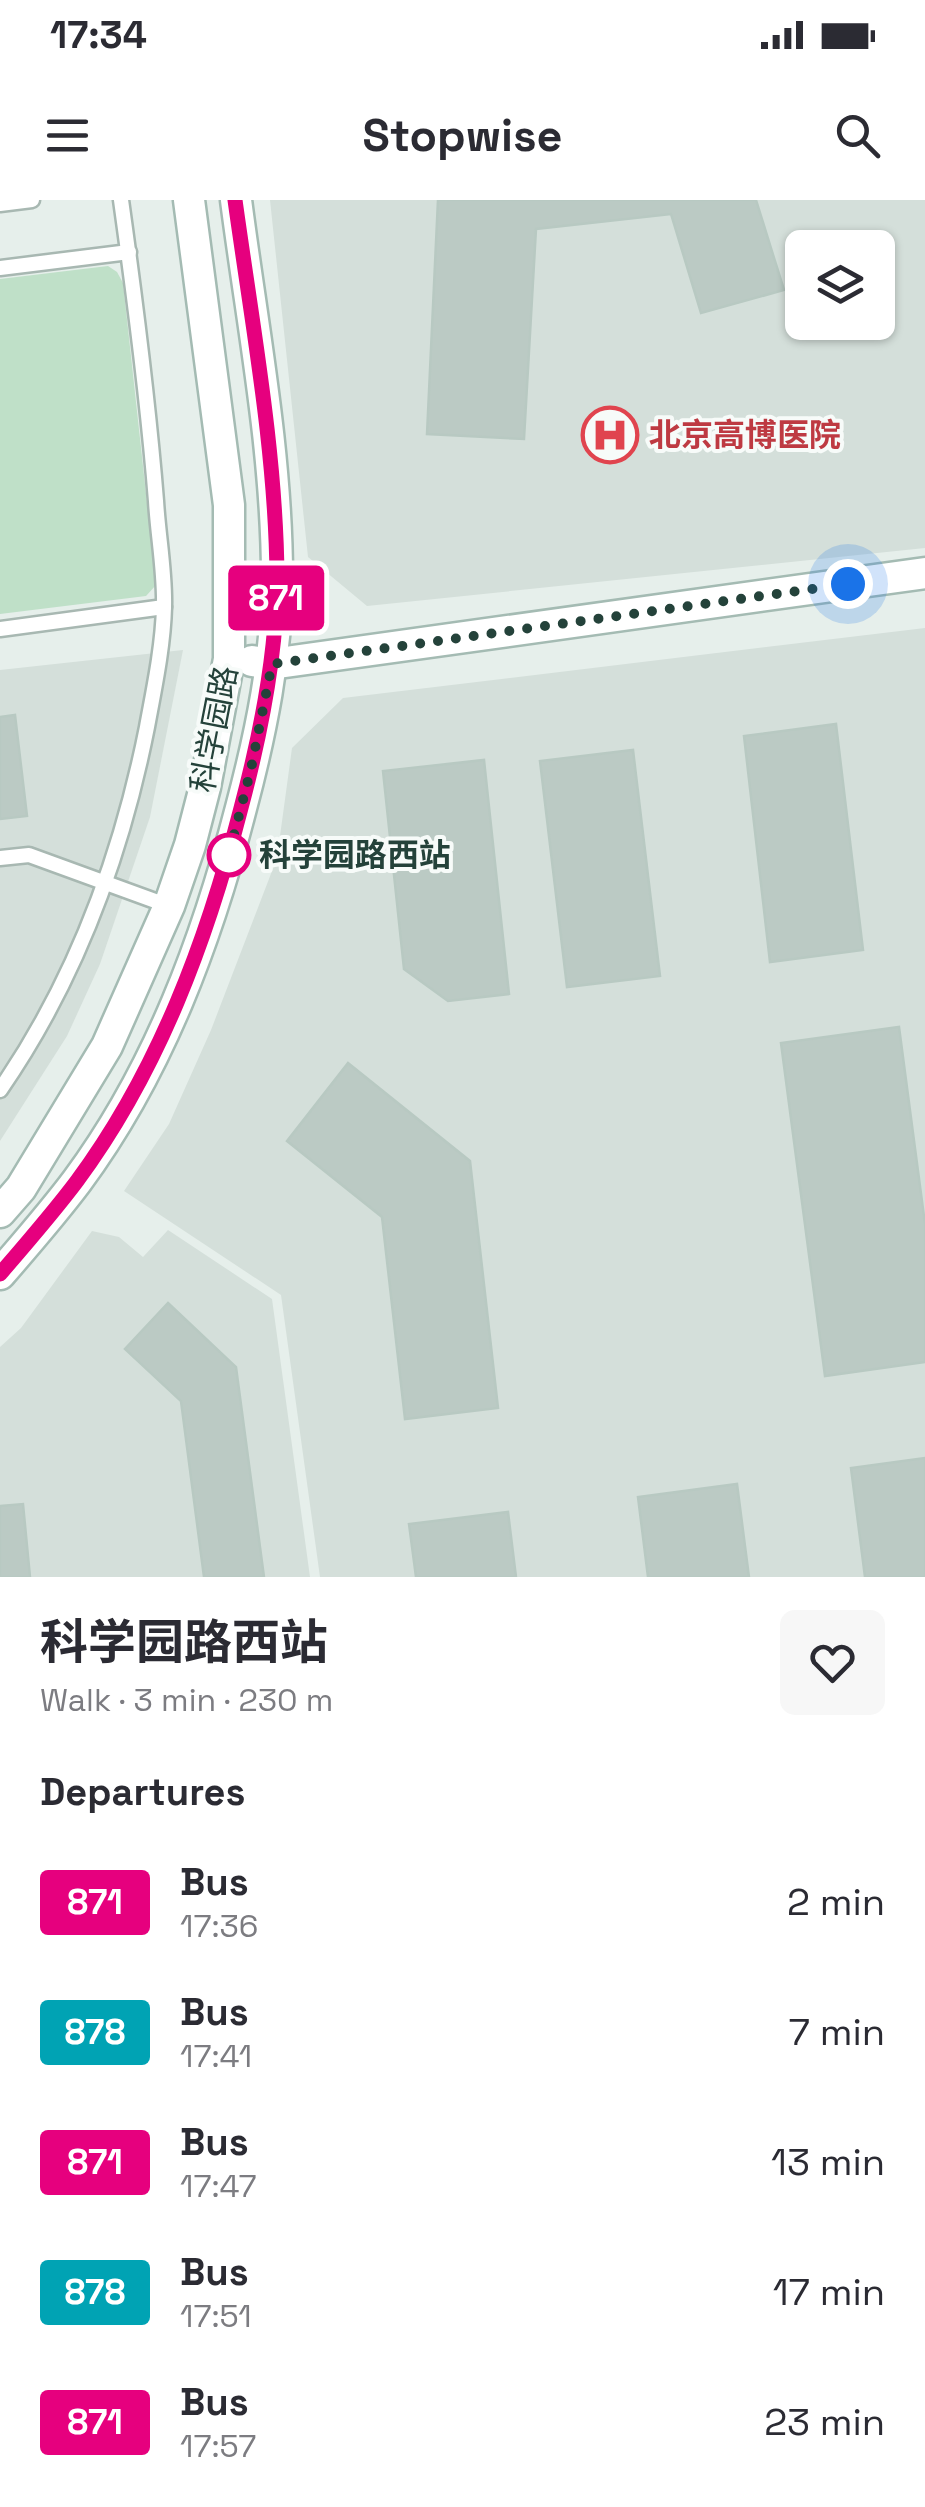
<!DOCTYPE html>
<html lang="en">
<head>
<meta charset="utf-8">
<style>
  body { margin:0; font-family:"Space Grotesk","Noto Sans SC",sans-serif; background:#f7f7f7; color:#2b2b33; height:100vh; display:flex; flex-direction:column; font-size:38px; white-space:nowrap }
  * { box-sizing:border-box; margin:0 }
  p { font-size:32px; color:#7c7c81 }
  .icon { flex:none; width:55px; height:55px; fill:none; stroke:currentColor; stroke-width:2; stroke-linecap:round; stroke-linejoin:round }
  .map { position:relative; height:1377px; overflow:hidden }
  .side { display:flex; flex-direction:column; background:#fff; flex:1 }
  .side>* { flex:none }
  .badge { padding:0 20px; border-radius:8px; font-size:35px; line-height:65px }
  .controls { position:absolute; left:785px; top:30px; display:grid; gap:20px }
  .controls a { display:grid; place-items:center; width:110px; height:110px; border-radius:15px; background:#fff; box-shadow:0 2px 8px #0004; font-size:50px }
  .you { position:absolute; width:50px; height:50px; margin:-25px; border:8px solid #fff; border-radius:50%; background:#1a73e8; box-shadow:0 0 0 15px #1a73e833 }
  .map>.badge { position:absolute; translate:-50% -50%; box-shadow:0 0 0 5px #fff }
  h2 { padding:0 40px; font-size:38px; line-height:90px }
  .round { display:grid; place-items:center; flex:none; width:105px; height:105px; border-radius:15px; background:#f7f7f7 }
  .overview { display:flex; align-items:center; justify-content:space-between; height:170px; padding:0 40px }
  h1 { font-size:48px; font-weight:700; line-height:75px }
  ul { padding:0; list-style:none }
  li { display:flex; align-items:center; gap:30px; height:130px; padding:0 40px }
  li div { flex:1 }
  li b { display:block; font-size:38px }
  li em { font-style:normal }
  li .badge { min-width:110px; font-weight:700; text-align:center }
  .status { display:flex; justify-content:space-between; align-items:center; height:70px; padding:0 50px; background:#fff; direction:ltr }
  .status svg { height:28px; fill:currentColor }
  header { display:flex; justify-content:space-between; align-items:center; height:130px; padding:0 40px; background:#fff; font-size:45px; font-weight:700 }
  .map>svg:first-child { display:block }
  .built { fill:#d4dfda; fill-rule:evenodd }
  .green { fill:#bfe0c8 }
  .building { fill:#bbcac4; stroke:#b8c9c2; stroke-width:2.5 }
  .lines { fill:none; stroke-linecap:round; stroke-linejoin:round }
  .lane-casing { stroke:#a8b8b2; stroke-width:19 }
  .secondary-casing { stroke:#a4bbb3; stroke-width:35 }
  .lane { stroke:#fff; stroke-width:14 }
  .secondary { stroke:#fff; stroke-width:30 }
  .line-casing { stroke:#fff; stroke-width:22 }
  .line { stroke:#e6007e; stroke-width:15 }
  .walk { stroke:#24423a; stroke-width:10; stroke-dasharray:0 18 }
  .stop-dot { fill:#fff; stroke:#e6007e; stroke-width:5 }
  .labels { text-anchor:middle; stroke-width:8; stroke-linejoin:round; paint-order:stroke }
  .health-label { font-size:32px; font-weight:bold; fill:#be3a42; stroke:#f7fbf9; text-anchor:start }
  .street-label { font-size:32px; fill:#24423a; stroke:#f7fbf9 }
  .stop-label { font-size:32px; font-weight:bold; fill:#24423a; stroke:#f7fbf9; text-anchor:start }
</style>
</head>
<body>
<div class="status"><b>17:34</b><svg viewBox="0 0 49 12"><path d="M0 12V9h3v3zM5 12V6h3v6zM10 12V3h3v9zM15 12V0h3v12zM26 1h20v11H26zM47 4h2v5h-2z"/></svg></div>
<header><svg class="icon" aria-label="menu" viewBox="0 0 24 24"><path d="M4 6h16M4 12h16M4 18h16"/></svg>Stopwise<svg class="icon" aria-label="search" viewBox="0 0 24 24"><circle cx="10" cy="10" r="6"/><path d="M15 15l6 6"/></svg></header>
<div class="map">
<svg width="925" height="1377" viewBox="0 0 925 1377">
  <rect width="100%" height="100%" fill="#e6efeb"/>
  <g class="built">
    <path d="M270 0H925V348L367 406 308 357ZM802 48H878V122H802Z"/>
    <path d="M925 428V1377H320L281 1095 124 991 169 924 211 830 277 658 292 548 343 498Z"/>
    <path d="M183 450 150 617 100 764 67 836 0 941V470Z"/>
    <path d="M168 1030 272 1099 310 1377H0V1147L21 1128 92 1031 119 1037 143 1057Z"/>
  </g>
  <path class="green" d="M108 66 117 72 123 83 156 385 146 396 0 414V79Z"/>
  <g class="building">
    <path d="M438 0H756L784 90 701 113 671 14 536 29 524 239 427 234Z"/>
    <path d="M15 515 27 616 0 619V517Z"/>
    <path d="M836 524 863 750 770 762 744 536Z"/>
    <path d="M633 550 660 776 567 787 540 561Z"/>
    <path d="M484 560 509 794 448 801 404 769 383 571Z"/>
    <path d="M899 827 925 1024V1162L825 1176 781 843Z"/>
    <path d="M348 863 470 961 498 1208 405 1219 382 1017 287 941Z"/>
    <path d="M168 1103 236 1167 264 1377H204L181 1201 125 1149Z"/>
    <path d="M925 1258V1377H865L851 1268Z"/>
    <path d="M737 1284 749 1377H648L638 1297Z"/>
    <path d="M23 1304 30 1377H0V1306Z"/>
    <path d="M508 1312 516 1377H416L409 1324Z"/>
  </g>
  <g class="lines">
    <g class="lane-casing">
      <g id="lane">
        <path d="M0 4 32 0"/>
        <path d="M0 68 129 52"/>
        <path d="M0 429 164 407"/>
        <path d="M0 658 29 655 169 706"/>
        <path d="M0 890C76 780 121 658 147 527 154 489 163 447 164 407 165 372 158 336 156 301 148 200 135 100 121 0"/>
      </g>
    </g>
    <g class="secondary-casing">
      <g id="secondary">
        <path d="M252 461 271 464 925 373"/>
        <path d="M0 1012 21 988 107 846 169 706 190 645 205 587 229 459V305L189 0"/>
        <path d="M0 1074C26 1044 53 1013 77 981 159 870 207 740 241 608 261 533 277 455 277 377 277 251 252 124 236 0"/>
      </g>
    </g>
    <use href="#lane" class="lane"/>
    <use href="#secondary" class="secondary"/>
  </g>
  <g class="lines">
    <g class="line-casing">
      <path id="line" d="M0 1074C26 1044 53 1013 77 981 159 870 207 740 241 608 261 533 277 454 277 377 276 251 252 124 235 0"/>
    </g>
    <use href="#line" class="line"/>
    <path class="walk" d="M229 655 227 662 251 569 272 464 848 384"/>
  </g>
  <defs>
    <g id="hospital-ring" transform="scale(2.875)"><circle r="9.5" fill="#f7fbf9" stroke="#e0444e" stroke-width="1.5"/><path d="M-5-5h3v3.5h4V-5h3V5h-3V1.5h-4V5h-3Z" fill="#e0444e"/></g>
  </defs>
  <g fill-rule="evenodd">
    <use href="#hospital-ring" x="610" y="235"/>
  </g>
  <circle class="stop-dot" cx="229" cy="655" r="20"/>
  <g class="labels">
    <g class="health-label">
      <text x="649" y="246">北京高博医院</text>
    </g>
    <g class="street-label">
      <text transform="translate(214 529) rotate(-79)" y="11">科学园路</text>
    </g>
    <g class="stop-label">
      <text x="259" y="666">科学园路西站</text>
    </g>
  </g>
</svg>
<div class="controls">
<a><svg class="icon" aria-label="layers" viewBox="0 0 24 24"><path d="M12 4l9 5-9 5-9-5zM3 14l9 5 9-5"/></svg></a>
</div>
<div class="you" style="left:848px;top:384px"></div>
<b class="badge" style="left:276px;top:398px;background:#e6007e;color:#fff">871</b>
</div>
<section class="side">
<div class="overview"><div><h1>科学园路西站</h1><p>Walk · 3 min · 230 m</p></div><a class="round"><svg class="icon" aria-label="heart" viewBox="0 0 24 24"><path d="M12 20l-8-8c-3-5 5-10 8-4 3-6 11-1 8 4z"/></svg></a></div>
<h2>Departures</h2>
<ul>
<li><span class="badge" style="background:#e6007e;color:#fff">871</span><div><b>Bus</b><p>17:36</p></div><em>2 min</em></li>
<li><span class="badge" style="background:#00a3b4;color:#fff">878</span><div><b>Bus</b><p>17:41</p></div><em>7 min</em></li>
<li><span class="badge" style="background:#e6007e;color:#fff">871</span><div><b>Bus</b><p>17:47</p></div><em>13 min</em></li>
<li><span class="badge" style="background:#00a3b4;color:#fff">878</span><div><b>Bus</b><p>17:51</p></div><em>17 min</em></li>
<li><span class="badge" style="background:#e6007e;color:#fff">871</span><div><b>Bus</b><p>17:57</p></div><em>23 min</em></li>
</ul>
</section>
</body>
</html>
